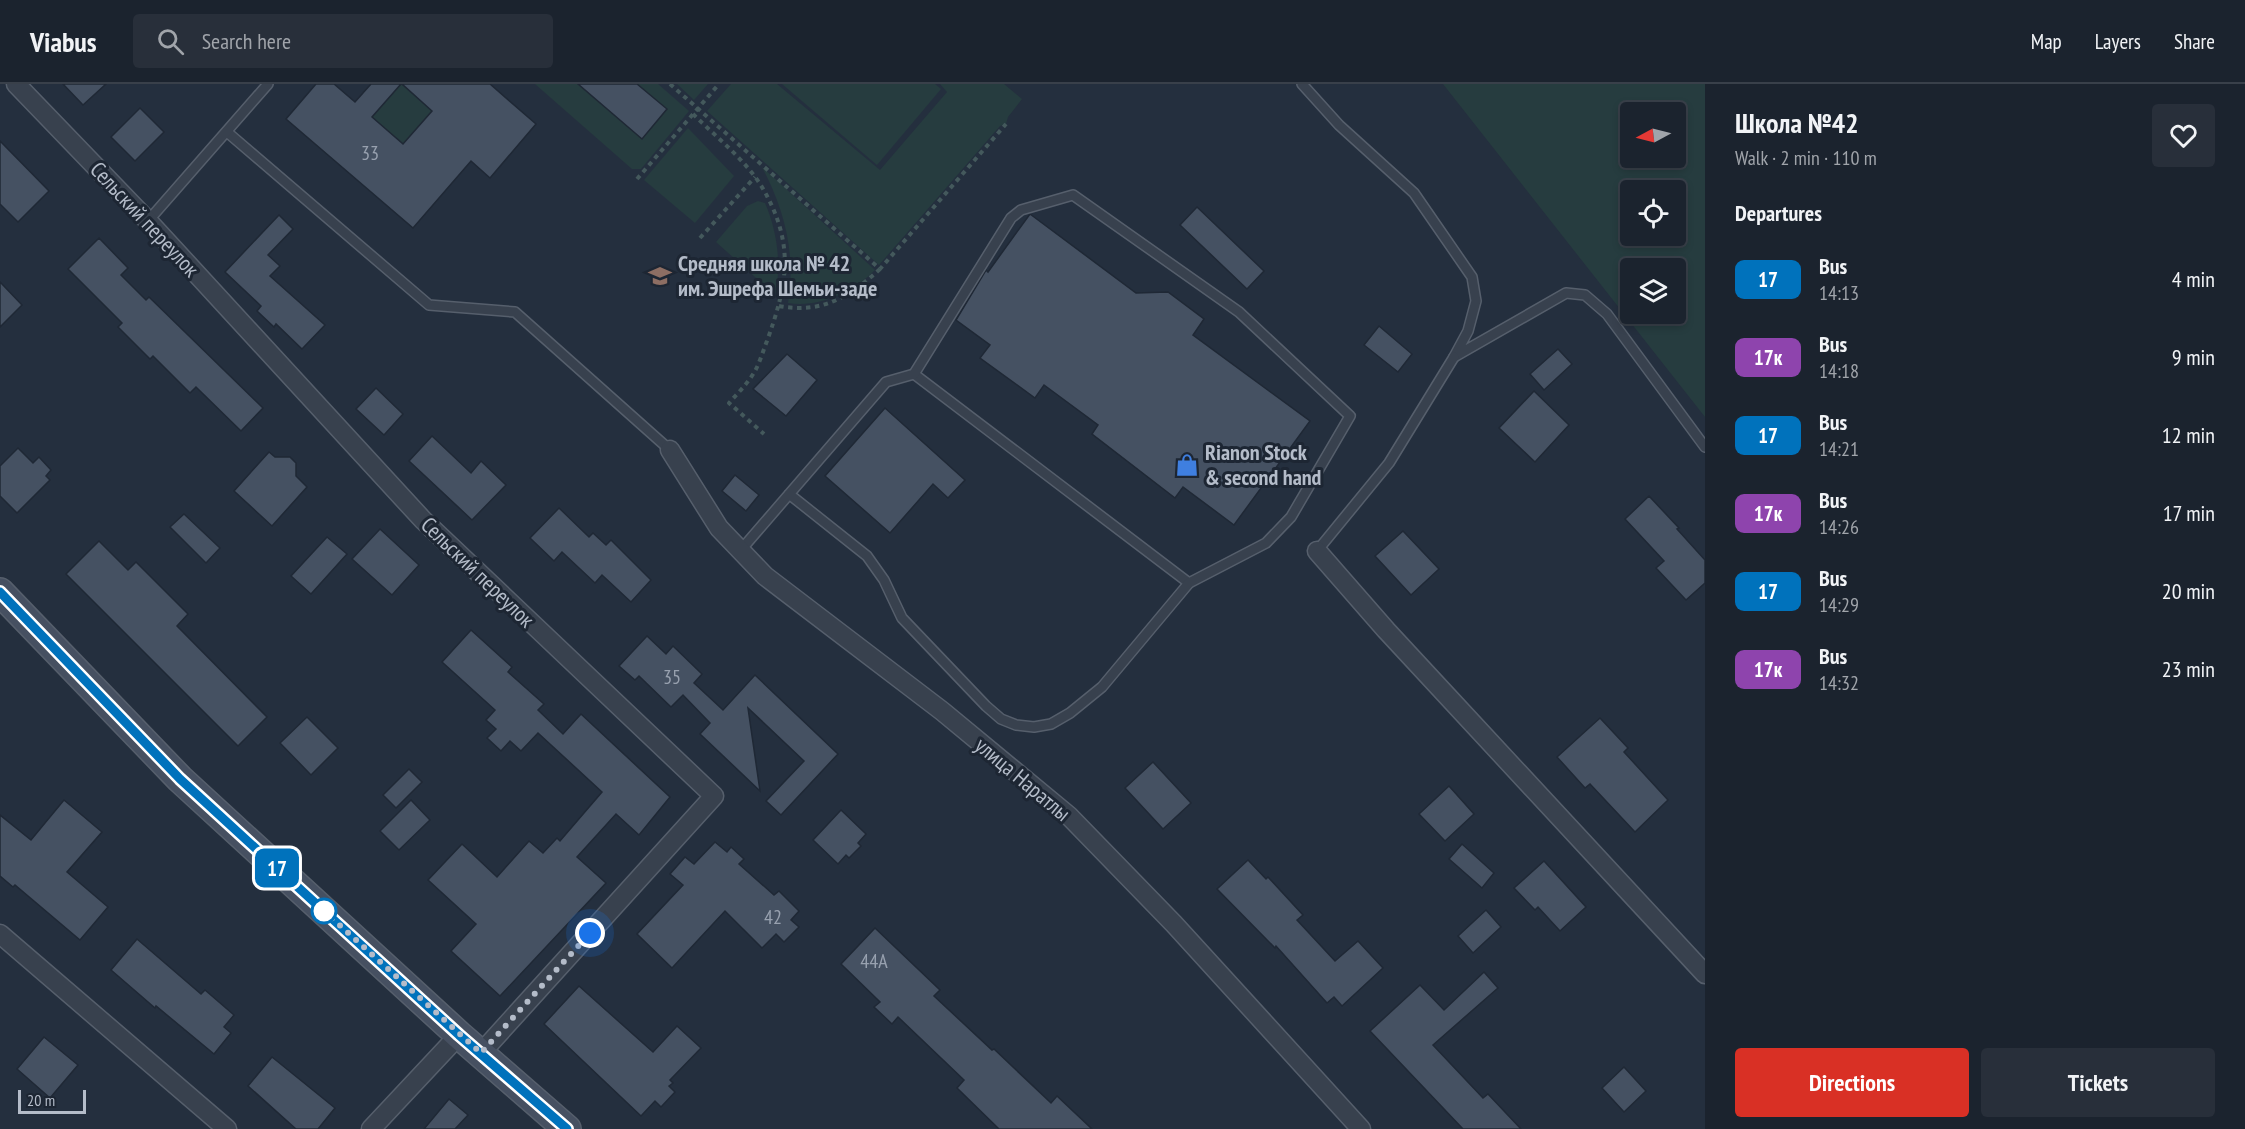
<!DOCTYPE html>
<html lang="en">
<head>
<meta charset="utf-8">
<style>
  body { margin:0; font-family:"PT Sans Narrow",sans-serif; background:#282f3a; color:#f1f3f6; height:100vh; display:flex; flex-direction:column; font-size:22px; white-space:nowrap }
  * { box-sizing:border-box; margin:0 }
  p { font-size:20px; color:#a0a4aa }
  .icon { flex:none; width:33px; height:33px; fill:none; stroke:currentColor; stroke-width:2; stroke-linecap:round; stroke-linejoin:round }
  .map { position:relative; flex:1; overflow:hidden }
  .panel { display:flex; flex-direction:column; background:#1b232e; width:540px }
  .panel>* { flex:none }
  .badge { padding:0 12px; border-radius:9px; font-size:21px; line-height:39px }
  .needle { width:39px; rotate:263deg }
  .controls { position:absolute; left:1620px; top:18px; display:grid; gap:12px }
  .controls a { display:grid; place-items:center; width:66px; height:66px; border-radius:6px; background:#1b232e; box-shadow:0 3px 9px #0003,0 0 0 2px #39404a; font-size:30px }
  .scale { position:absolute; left:18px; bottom:15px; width:68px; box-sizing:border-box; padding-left:6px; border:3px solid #b4bcc9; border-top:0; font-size:16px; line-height:21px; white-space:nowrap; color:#b4bcc9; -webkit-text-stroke:4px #1d2633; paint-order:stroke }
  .you { position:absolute; width:30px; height:30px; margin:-15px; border:4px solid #fff; border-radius:50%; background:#1a73e8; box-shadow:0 0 0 9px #1a73e833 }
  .map>.badge { position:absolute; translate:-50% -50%; box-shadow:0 0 0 3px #fff }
  h2 { padding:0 30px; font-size:22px; line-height:54px }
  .round { display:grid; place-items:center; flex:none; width:63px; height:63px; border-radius:6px; background:#282f3a }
  .headline { display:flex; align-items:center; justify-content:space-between; height:102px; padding:0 30px }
  h1 { font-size:28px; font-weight:800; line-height:45px }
  .button { display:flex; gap:12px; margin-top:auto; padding:12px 30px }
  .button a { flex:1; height:69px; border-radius:6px; background:#d93025; color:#fff; font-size:24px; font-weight:800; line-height:69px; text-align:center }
  .button a+a { background:#282f3a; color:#f1f3f6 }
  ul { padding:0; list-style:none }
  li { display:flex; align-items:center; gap:18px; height:78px; padding:0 30px }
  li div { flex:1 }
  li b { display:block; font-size:22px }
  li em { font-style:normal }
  li .badge { min-width:66px; font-weight:700; text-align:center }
  header { display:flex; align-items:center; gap:36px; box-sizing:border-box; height:84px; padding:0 30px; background:#1b232e; border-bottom:2px solid #39404a }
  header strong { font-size:28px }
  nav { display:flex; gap:33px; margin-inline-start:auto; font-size:21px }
  .search { width:420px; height:54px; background:#282f3a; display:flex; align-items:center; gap:15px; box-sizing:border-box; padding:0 21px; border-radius:6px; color:#a0a4aa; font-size:22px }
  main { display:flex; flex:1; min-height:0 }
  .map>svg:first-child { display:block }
  .green { fill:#263c3f; fill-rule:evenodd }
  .building { fill:#455162; stroke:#1f2835; stroke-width:1.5 }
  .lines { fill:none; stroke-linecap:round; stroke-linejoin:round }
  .lane-casing { stroke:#565f6c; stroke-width:12 }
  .street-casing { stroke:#565f6c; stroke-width:21 }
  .secondary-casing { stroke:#565f6c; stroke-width:30 }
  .path { stroke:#44595c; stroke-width:4; stroke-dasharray:4.5 4.5; stroke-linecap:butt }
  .lane { stroke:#38414e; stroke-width:9 }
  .street { stroke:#38414e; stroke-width:18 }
  .secondary { stroke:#465061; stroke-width:27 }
  .line-casing { stroke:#fff; stroke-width:14 }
  .line { stroke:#0072bc; stroke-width:9 }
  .walk { stroke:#b4bcc9; stroke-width:6; stroke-dasharray:0 10.8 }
  .stop-dot { fill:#fff; stroke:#0072bc; stroke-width:3 }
  .labels { text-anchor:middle; stroke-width:6; stroke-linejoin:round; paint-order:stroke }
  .number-label { font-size:20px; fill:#98a1af }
  .street-label { font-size:22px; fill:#b4bcc9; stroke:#1d2633 }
  .poi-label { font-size:22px; font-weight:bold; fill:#b4bcc9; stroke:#1d2633; text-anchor:start }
</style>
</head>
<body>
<header>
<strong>Viabus</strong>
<div class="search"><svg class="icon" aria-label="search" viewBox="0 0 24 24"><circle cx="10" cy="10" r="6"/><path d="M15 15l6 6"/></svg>Search here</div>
<nav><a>Map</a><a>Layers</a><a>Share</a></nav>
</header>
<main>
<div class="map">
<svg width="1705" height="1045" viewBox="0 0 1705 1045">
  <rect width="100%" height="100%" fill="#242f3e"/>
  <g class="green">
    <path d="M401 0 432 27 424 36 410 65 372 33Z"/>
    <path d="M535 0H578L642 55 666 25 637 0H658L689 27 641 85H632Z"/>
    <path d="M677 0H708L694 16Z"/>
    <path d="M731 0H777L880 86 947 8 940 0H1004L1022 15 1008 33 1006 40 1000 42 879 181 707 27Z"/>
    <path d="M782 0H935L941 5 877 81Z"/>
    <path d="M1443 0H1705V333ZM1630 28H1676V74H1630ZM1630 106H1676V152H1630ZM1630 184H1676V230H1630Z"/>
    <path d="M688 44 734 92 695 139 644 96Z"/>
    <path d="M762 83 875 186C853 208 820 224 788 219 796 170 785 127 762 83Z"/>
    <path d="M758 117 765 119C777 146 782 182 775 211L716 158 747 122Z"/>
  </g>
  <g class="building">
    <path d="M63 0H106L83 21Z"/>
    <path d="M316 0H334L355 18 371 0H401L372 33 403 60 432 27 402 0H490L536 40 490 94 471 77 413 144 286 35Z"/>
    <path d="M578 0H637L667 25 642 55Z"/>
    <path d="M140 24 164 48 135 77 111 53Z"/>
    <path d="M0 57 49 107 18 138 0 120Z"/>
    <path d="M1197 123 1264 187 1247 205 1180 141Z"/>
    <path d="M1030 130 1136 209 1168 208 1204 235 1193 251 1310 337 1234 441 1183 403 1175 414 1092 350 1098 341 1044 301 1035 314 980 274 990 261 956 236 986 186 988 188Z"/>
    <path d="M279 131 293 145 268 171 280 182 270 192 325 241 302 265 276 240 274 243 257 227 261 222 225 188Z"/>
    <path d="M99 154 128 184 121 191 146 216 149 213 263 324 241 347 196 303 190 309 153 272 150 275 118 243 122 239 68 185Z"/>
    <path d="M0 198 22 221 0 243Z"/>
    <path d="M1379 242 1412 270 1398 288 1364 261Z"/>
    <path d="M1558 265 1572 280 1544 306 1530 290Z"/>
    <path d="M787 270 817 296 786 332 753 305Z"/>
    <path d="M376 304 403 330 384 351 356 325Z"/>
    <path d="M1534 307 1569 341 1535 378 1499 344Z"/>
    <path d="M885 324 965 396 948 414 933 400 890 449 825 392Z"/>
    <path d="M432 352 471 389 481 377 506 401 472 436 409 377Z"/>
    <path d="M18 364 33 379 39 373 51 386 46 392 50 396 17 429 0 412V382Z"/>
    <path d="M269 368 275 373H290L296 379V392L307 403 272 442 234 407Z"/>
    <path d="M735 391 759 411 746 427 722 407Z"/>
    <path d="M1649 412 1679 444 1677 445 1705 476V499L1686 516 1656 484 1664 477 1625 435Z"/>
    <path d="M559 424 589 453 593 449 606 461 611 456 651 496 631 518 602 491 595 499 562 468 554 477 530 454Z"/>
    <path d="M184 430 220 464 206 479 170 443Z"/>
    <path d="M380 445 419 481 392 511 352 475Z"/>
    <path d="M1403 447 1439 485 1411 511 1375 472Z"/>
    <path d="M327 453 347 470 311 510 291 492Z"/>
    <path d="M99 457 128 486 136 478 188 530 177 542 267 633 238 662 66 490Z"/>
    <path d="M471 546 512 583 508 588 544 620 538 626 563 650 581 630 670 713 639 751 616 730 577 773 606 799 500 912 451 867 476 840 428 796 462 760 497 793 529 757 543 769 557 754 560 757 602 708 538 649 521 667 510 657 501 667 487 654 496 645 486 636 495 626 442 578Z"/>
    <path d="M647 552 666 570 673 562 702 590 694 599 723 626 755 591 838 670 781 731 766 717 804 677 748 624 760 707 700 650 710 639 683 611 671 623 639 592 635 596 619 582Z"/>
    <path d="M307 633 338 664 311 691 280 659Z"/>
    <path d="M1600 634 1628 664 1624 668 1668 716 1635 748 1590 700 1585 704 1557 673Z"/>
    <path d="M1153 678 1191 719 1163 745 1125 704Z"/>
    <path d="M409 685 422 698 396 724 383 711Z"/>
    <path d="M1449 702 1474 730 1445 757 1419 730Z"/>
    <path d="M64 716 102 748 67 788 108 823 80 856 15 801 13 803 0 792V731L31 756Z"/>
    <path d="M411 716 430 736 399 766 380 747Z"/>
    <path d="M841 726 866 750 858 759 861 762 849 774 846 771 838 780 813 756Z"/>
    <path d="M715 758 727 768 731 763 744 775 739 780 774 811 779 807 799 827 791 836 799 843 784 858 776 850 762 864 725 827 672 884 637 850 683 801 670 790 685 773 694 780Z"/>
    <path d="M1462 760 1494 789 1482 804 1449 775Z"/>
    <path d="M1248 776 1266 795 1268 793 1303 831 1297 836 1335 877 1358 857 1383 884 1342 922 1334 913 1327 919 1276 862 1275 864 1217 805Z"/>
    <path d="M1544 777 1586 823 1560 847 1538 823 1535 826 1514 804Z"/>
    <path d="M1486 826 1501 843 1473 869 1458 852Z"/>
    <path d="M875 844 940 906 934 912 992 966 994 965 1051 1019 1057 1012 1092 1045H999L957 1004 964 996 898 933 892 940 874 923 880 918 841 880Z"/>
    <path d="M137 855 201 910 205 906 234 931 224 943 231 949 214 970 156 922 155 924 111 886Z"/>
    <path d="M1484 888 1498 904 1433 961 1483 1014 1488 1010 1521 1045H1463L1370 947 1420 901 1444 926Z"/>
    <path d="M579 902 653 968 677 942 701 964 670 996 673 999 669 1002 675 1008 661 1023 655 1017 641 1032 544 940Z"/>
    <path d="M44 953 78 981 50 1014 17 985Z"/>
    <path d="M272 973 335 1024 318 1045H296L248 1002Z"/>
    <path d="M1624 983 1646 1007 1624 1028 1602 1004Z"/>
    <path d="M449 1015 468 1031 455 1045H424Z"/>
  </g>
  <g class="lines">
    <g class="lane-casing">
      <g id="lane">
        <path d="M1302 0 1339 41 1414 109 1472 193 1476 217 1468 247 1454 273 1566 209 1585 211 1607 230 1705 363"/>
        <path d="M227 48 429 221 515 228 670 366"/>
        <path d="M148 137 268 0"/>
        <path d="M914 290 1189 499"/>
        <path d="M740 467 886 298 914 290 1011 134 1021 126 1073 111 1239 228 1350 332 1291 433 1266 459 1189 499 1102 603 1070 629 1051 640 1034 643 1016 641 1001 635 986 622 902 534 884 496 867 472 789 410"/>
        <path d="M1317 467 1389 379 1454 273"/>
      </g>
    </g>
    <g class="street-casing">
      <g id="street">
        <path d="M16 0 148 137 423 436 714 712 481 969"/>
        <path d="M670 366 719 444 765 492 942 627 1069 732 1174 840 1361 1045"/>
        <path d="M1317 467 1386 546 1705 890"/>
        <path d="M0 850 227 1045"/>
        <path d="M371 1045 459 951"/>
      </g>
    </g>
    <g class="secondary-casing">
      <path id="secondary" d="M0 508 180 695 459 951 567 1045"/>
    </g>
    <g class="path">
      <path d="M670 0 880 185 1006 40"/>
      <path d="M693 30C718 55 751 80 767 112 795 165 786 204 767 257 763 267 760 278 755 287 748 299 738 309 729 319L764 350"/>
      <path d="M637 95 719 0"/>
      <path d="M700 154 755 93"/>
      <path d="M779 222C822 230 849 213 880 185"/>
    </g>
    <use href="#lane" class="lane"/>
    <use href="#street" class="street"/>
    <use href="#secondary" class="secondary"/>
  </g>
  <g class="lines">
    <g class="line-casing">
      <path id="line" d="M0 508 180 695 459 951 567 1045"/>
    </g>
    <use href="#line" class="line"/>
    <path class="walk" d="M324 827 481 969 590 849"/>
  </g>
  <defs>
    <g id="school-bare" transform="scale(1.8)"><path d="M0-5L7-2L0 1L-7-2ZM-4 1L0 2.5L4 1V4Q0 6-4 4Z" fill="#8d6e63" stroke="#1d2633" stroke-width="2.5" paint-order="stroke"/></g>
    <g id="shop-bare" transform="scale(1.8)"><path d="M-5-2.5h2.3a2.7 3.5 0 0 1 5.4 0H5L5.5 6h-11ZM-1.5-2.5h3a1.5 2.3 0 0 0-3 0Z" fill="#3f7fe0" stroke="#1d2633" stroke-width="2.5" paint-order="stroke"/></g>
  </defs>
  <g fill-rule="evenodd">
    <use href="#school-bare" x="660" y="192"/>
    <use href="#shop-bare" x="1187" y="381"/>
  </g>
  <circle class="stop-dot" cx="324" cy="827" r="12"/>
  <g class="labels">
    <g class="number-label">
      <text x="370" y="76">33</text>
      <text x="672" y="600">35</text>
      <text x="773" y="840">42</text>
      <text x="874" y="884">44А</text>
    </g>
    <g class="street-label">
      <text transform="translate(145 135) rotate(47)" y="8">Сельский переулок</text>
      <text transform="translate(478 488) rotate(44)" y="8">Сельский переулок</text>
      <text transform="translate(1023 695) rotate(40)" y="8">улица Наратлы</text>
    </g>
    <g class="poi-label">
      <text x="678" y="187">Средняя школа № 42<tspan x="678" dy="25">им. Эшрефа Шемьи-заде</tspan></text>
      <text x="1205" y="376">Rianon Stock<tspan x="1205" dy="25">&amp; second hand</tspan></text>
    </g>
  </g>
</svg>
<div class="controls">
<a><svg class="needle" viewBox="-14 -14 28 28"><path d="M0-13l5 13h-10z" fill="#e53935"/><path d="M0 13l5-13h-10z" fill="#a0a4aa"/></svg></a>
<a><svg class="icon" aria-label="locate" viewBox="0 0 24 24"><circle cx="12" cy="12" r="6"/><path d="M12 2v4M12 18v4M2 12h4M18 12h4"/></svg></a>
<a><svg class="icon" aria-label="layers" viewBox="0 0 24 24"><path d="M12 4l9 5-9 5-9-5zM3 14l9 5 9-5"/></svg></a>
</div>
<div class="scale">20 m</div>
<div class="you" style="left:590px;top:849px"></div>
<b class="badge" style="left:277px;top:784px;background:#0072bc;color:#fff">17</b>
</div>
<section class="panel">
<div class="headline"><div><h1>Школа №42</h1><p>Walk · 2 min · 110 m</p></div><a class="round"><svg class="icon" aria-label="heart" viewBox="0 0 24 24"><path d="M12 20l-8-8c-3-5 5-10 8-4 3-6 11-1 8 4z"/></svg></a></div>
<h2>Departures</h2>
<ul>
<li><span class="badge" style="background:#0072bc;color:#fff">17</span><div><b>Bus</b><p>14:13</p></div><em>4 min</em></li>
<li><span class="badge" style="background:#8e44ad;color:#fff">17к</span><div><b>Bus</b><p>14:18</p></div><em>9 min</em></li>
<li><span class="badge" style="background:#0072bc;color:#fff">17</span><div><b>Bus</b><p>14:21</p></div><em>12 min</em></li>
<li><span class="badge" style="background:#8e44ad;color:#fff">17к</span><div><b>Bus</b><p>14:26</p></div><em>17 min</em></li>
<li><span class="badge" style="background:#0072bc;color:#fff">17</span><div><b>Bus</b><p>14:29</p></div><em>20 min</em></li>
<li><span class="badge" style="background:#8e44ad;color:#fff">17к</span><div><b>Bus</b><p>14:32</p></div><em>23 min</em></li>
</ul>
<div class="button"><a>Directions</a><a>Tickets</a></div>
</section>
</main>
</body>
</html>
